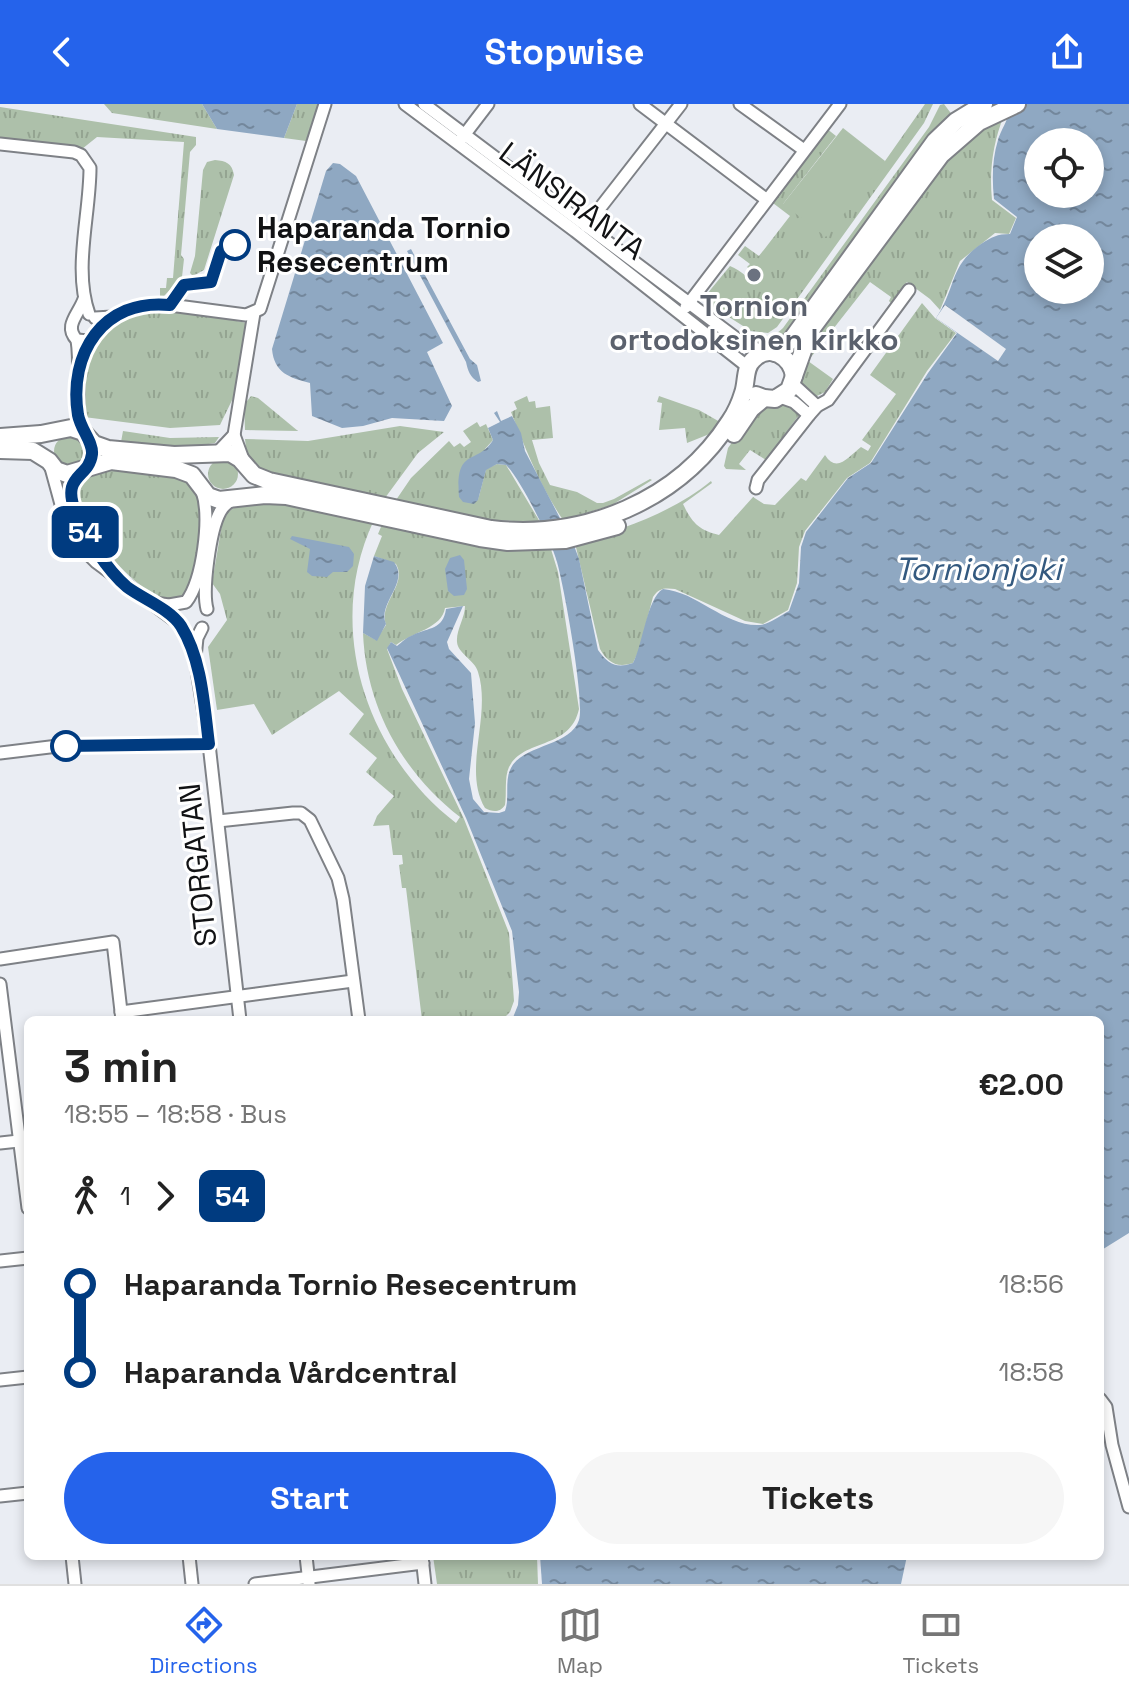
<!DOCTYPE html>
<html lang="en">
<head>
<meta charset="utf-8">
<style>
  body { margin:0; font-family:"Space Grotesk",sans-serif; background:#f6f6f6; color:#222; height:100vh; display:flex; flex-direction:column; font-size:30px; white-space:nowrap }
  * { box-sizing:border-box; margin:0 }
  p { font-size:26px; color:#767676 }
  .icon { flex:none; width:44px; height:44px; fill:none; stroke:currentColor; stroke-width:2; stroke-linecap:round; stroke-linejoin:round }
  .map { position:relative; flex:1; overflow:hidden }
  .sheet { position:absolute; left:24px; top:912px; width:1080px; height:544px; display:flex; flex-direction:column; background:#fff; border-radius:12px; box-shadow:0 4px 12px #0003 }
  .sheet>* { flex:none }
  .badge { padding:0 16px; border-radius:12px; font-size:28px; line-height:52px }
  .controls { position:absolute; left:1024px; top:24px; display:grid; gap:16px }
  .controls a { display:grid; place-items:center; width:80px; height:80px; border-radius:50%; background:#fff; box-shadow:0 4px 12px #0003; font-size:40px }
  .map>.badge { position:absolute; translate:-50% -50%; box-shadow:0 0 0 4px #fff }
  .legs { display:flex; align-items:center; gap:12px; height:88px; padding:0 40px; font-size:26px }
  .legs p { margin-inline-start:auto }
  .overview { display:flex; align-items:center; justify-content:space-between; height:136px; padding:0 40px }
  h1 { font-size:44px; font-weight:700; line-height:60px }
  .primary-button { display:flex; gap:16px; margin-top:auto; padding:16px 40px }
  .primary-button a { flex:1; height:92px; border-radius:48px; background:#2563eb; color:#fff; font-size:32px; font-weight:700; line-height:92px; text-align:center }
  .primary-button a+a { background:#f6f6f6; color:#222 }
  ul { padding:0 40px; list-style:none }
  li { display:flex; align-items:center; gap:28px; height:88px; font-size:30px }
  li i { display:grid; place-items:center; width:12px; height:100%; margin:0 10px; background:currentColor }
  li i::after { content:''; width:20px; height:20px; margin:-10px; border:6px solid; border-radius:50%; background:#fff }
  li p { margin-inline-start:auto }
  li:first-child i { background:linear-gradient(#0000 50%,currentColor 0) }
  li:last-child i { background:linear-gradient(currentColor 50%,#0000 0) }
  header { display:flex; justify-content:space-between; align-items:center; height:104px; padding:0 40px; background:#2563eb; color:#fff; font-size:36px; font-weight:700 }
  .menu { display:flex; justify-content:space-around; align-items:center; height:112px; border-top:2px solid #e0e0e0; background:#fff; font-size:22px; color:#767676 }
  .menu a { display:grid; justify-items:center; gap:4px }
  .menu .on { color:#2563eb }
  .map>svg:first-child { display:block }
  .grass { fill:url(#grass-tufts) }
  .pitch { fill:#adc0aa }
  .water { fill:url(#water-ripples); fill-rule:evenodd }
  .pier { fill:#eaedf3 }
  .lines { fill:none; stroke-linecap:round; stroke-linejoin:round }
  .minor-casing { stroke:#7e8186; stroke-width:15 }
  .highway-casing { stroke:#7e8186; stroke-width:20 }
  .minor { stroke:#fff; stroke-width:11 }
  .highway { stroke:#fff; stroke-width:16 }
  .line-1-casing { stroke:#fff; stroke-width:18 }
  .line-1 { stroke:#003b80; stroke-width:12 }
  .stop-1-dot { fill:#fff; stroke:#003b80; stroke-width:4 }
  .worship-dot { fill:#6b7280; stroke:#fff; stroke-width:3 }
  .labels { text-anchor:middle; stroke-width:6; stroke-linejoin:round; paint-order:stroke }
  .street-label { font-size:30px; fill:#111214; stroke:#fff }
  .stop-label { font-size:30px; font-weight:bold; fill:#111214; stroke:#fff; text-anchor:start }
  .worship-label { font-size:30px; font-weight:bold; fill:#5b616d; stroke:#fff }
  .water-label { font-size:32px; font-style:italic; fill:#33597f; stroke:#fff }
</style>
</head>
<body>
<header><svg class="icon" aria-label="back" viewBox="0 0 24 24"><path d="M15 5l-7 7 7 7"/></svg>Stopwise<svg class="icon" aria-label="share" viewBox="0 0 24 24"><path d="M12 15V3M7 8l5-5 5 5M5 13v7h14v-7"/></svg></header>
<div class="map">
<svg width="1129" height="1480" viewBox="0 0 1129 1480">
  <defs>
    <pattern id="grass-tufts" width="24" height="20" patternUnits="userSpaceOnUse" patternTransform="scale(2)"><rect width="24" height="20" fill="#adc0aa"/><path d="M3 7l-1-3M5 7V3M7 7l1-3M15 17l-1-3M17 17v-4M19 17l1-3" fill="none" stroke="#94a491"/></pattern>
    <pattern id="water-ripples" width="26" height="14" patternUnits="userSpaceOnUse" patternTransform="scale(2)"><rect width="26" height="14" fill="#8fa8c2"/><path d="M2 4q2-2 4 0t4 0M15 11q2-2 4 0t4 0" fill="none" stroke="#73879c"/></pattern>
  </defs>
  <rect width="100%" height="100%" fill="#eaedf3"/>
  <g class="grass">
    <path d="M104 0H202L217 25 112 9Z"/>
    <path d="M297 0H318L306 37 284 34Z"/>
    <path d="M925 0H933L924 19 777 223 768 229 751 227 702 196 730 162C742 167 749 176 758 179L762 175 747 163 750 160 738 151 745 142 759 152 790 112 769 96 826 24 836 32 783 100 885 57Z"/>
    <path d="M944 0 953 12 780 238 767 242 748 236 750 233C765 236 772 234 783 224L929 23 940 1Z"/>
    <path d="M0 3 196 33V41L190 48 181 151 184 155 182 173 164 192H160V184H166L167 174H173L184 38 97 33 82 45 0 35Z"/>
    <path d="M1004 11C993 39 989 66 992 96L1016 114 1009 130 995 129 960 157 940 206 930 195 907 178 891 199 889 197 891 193 870 178 808 257 833 275 825 288 813 294 801 284 799 276 807 242 902 108 967 31Z"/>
    <path d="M215 56C226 57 232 59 234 71L204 166 193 172 190 169 195 152 203 66 207 58Z"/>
    <path d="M922 199 935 214 956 229 927 267 870 359 847 374 805 427 799 443 797 479 788 506 763 520 745 517 675 485C664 484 659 484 653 493L639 546 633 559C617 564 608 559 600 545L575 439C620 427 675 407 711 377L712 379 683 400C692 419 699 426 719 431L753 393 764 400 775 401 801 374 806 377 825 351C837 370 849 352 861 343L868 347 871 342 862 336 896 290 870 271Z"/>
    <path d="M155 205 185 207 247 219 236 288 220 321 170 324 84 313 83 274 91 244C99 239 102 232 108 225 120 211 137 207 155 205Z"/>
    <path d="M251 292 258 294 298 327 245 326 244 301Z"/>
    <path d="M527 292 529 298 535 297 536 304 550 302 553 334 532 336 539 359 550 381 577 388 597 399H603L614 395 650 375 652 376 612 401 563 416C540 382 526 346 511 308L517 305 514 298Z"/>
    <path d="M659 292 699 306 720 318 712 329 687 339 685 324 659 326 662 299 657 298Z"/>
    <path d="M781 298 795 302 799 311 766 356 750 346 739 360 746 366 726 365 724 362 728 344 756 305Z"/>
    <path d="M477 318 480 323 486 320 493 336 485 345 478 396 486 365 497 360 506 361 540 418 488 416 396 396 411 374 449 337 454 343 460 339 464 343 471 338 463 327Z"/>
    <path d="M400 322 444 328 418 349 385 394 261 367 247 352 245 335 308 337Z"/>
    <path d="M123 327 170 334 219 333 215 339C184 345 152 342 121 338Z"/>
    <circle cx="69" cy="347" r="15"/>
    <circle cx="223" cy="370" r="15"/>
    <path d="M112 363C130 365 176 364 189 377 207 394 201 431 197 453 196 462 196 475 192 483 173 523 118 462 105 446 93 432 77 412 75 393 75 388 79 381 80 376Z"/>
    <path d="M275 396 374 416C324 522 365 649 456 719L460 713C402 668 366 603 363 529L376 536 386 521C378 499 408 481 396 460L374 452 382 432 378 430 383 418 550 442 558 468 579 605C570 646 524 634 509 663 504 674 507 690 505 701 500 709 492 708 485 704 462 665 492 612 478 568 475 556 458 550 457 538 456 526 465 514 465 502L445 504C442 524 413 528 396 541L391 538 387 545 402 585 464 715 509 829 514 897 510 908 502 916H422L406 784H402L399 761 403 760 402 751H393L389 721 373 722 377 712 394 692 366 668 377 654 349 630 364 610 339 587 272 631 254 600 217 606 208 543 227 516 220 490 212 479 223 414C234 397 256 399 275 396Z"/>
    <path d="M433 1452H537L538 1480H437Z"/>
  </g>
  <path class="pitch" d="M843 24 885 57 826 133 783 100Z"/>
  <g class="water">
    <path d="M202 0H297L284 34 217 25Z"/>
    <path d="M1010 0H1129V1129L1100 1147V916H512L518 901 519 888 512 827 466 714 387 544 391 538 397 542C402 538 407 533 413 531 429 523 443 526 446 505L463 502 447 538 449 545 471 569 475 619 469 675 473 695 484 708 499 709 505 707C510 694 504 677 511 664 522 641 571 642 579 616 585 597 564 482 557 458 552 438 520 374 506 361L497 360 486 366 478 396 474 400 463 398 459 393C455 342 477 362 493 336L488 324 500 318 494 309 497 307 501 317 512 312 521 329 525 347 573 439 579 455 598 546C608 560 616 565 633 559 643 540 647 494 663 485 698 488 725 523 760 521 770 520 781 511 789 507L799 479 801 443 806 428 848 374 871 359 928 269 957 229 936 214C956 185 949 162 981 140 992 133 997 130 1010 130L1017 113 994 95C992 76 992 55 998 36 1003 21 1008 19 1010 0ZM1038 38H1090V90H1038ZM1038 134H1090V186H1038Z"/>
    <path d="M333 59 340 60 356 72 443 239 427 248 452 302 444 317 392 314 363 322 342 324 312 312 310 279C290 274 274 269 272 245L326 67Z"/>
    <path d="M411 145 470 255 477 261 481 277 478 278C470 273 468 267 466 258L407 147Z"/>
    <path d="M292 432 349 443 354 450 353 462 347 468H333L327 473 312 472 307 468 310 445 290 435Z"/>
    <path d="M460 451 464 456 467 485 464 491 454 492 448 487 445 465 450 454Z"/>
    <path d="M374 452 394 458C410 479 377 499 386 520L377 537 363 529 365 482Z"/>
    <path d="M540 1452H907L901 1480H542Z"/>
  </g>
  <path class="pier" d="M945 201 1006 245 998 257 936 214Z"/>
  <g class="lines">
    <g class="minor-casing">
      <g id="minor">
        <path d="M405 0 575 127 748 263"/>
        <path d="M424 0 745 241 766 248"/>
        <path d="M640 0 767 96"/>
        <path d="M740 0 804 46"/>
        <path d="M462 34 488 0"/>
        <path d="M0 40 74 48 81 51 90 64C90 111 73 165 89 210"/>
        <path d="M586 122 681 0"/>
        <path d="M84 195C79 210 63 222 77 236L89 237"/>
        <path d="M686 203 840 0"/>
        <path d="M95 214 112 213 134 204 162 200 246 211 260 205 325 0"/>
        <path d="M77 236C82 267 73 297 83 328"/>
        <path d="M85 243 112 213"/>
        <path d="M792 279 817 302"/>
        <path d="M780 293 794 298 809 311"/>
        <path d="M234 331 254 209"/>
        <path d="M217 349 234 331 244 358"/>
        <path d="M50 360 62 404 81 443 96 458 181 521 193 549"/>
        <path d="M81 367C53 402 95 435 110 466"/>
        <path d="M756 384 758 376 809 311 817 302 828 296 909 186"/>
        <path d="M155 499 169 501 186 498C203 476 211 413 202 387"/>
        <path d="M207 505C202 486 210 426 220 408 223 402 228 398 234 395"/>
        <path d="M202 524 197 534 195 554 209 640 240 916"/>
        <path d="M0 649 58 642 209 640"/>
        <path d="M218 717 293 709H301L310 716 338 774 343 795 359 916"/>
        <path d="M0 855 113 838 122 916"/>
        <path d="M0 880 28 1104"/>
        <path d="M121 908 353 877"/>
        <path d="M0 1039 28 1036"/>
        <path d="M0 1157 28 1154"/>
        <path d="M0 1276 28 1273"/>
        <path d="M1100 1295 1106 1303 1112 1341 1129 1403"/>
        <path d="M0 1392 28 1389"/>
        <path d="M72 1452 75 1480"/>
        <path d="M189 1452 192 1480"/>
        <path d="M306 1452 309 1479"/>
        <path d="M422 1453 425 1480"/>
        <path d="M255 1480 423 1459"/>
      </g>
    </g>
    <g class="highway-casing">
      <g id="highway">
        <path d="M775 249 791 236 935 37 956 17 984 0"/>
        <path d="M756 291 764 294 775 295 789 286 810 227 941 51 979 18 1017 0"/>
        <path d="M734 330 751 305 764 294"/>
        <path d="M0 333 41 330 71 324 83 328 94 340 108 345 174 351 230 349 240 355 254 371 269 377 491 425C584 436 679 397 730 317 736 308 740 299 743 289 747 278 744 263 754 255 770 239 791 253 794 272"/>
        <path d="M0 346 33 347 49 357 56 366 67 370 111 357 176 365 192 371 208 392 219 396 265 391 286 392 480 434 508 438 565 436 617 422"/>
      </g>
    </g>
    <use href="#minor" class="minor"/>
    <use href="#highway" class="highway"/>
  </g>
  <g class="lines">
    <g class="line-1-casing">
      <path id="line-1" d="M66 642 209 640C204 601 202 556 181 522 170 505 143 495 127 483 107 466 86 433 76 409 60 370 89 375 92 350 93 338 81 326 78 311 68 250 103 194 170 201L184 181 211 178 221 147 235 141"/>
    </g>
    <use href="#line-1" class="line-1"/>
  </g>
  <g class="stop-1-dot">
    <circle cx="235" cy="141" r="14"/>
    <circle cx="66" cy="642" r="14"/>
  </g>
  <circle class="worship-dot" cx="754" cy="171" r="8"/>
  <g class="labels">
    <g class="street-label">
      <text transform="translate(572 97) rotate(37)" y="10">LÄNSIRANTA</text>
      <text transform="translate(198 761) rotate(-96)" y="10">STORGATAN</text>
    </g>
    <g class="stop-label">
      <text x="257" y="134">Haparanda Tornio<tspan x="257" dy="34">Resecentrum</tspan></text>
    </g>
    <g class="worship-label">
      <text x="754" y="212">Tornion<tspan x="754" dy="34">ortodoksinen kirkko</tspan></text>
    </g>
    <g class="water-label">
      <text x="978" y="476">Tornionjoki</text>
    </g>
  </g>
</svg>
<div class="controls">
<a><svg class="icon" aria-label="locate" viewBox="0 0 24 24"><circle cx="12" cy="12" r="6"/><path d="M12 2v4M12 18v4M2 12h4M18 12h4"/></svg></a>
<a><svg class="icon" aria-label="layers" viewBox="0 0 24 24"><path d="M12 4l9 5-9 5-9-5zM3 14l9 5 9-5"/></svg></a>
</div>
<b class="badge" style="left:85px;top:428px;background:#003b80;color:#fff">54</b>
<section class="sheet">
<div class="overview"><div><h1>3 min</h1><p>18:55 – 18:58 · Bus</p></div><b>€2.00</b></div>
<div class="legs"><svg class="icon" aria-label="walk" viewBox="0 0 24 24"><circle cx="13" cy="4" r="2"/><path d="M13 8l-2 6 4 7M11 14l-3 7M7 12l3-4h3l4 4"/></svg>1<svg class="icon" aria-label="forward" viewBox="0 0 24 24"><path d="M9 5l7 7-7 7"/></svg><b class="badge" style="background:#003b80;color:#fff">54</b></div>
<ul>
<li><i style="color:#003b80"></i><b>Haparanda Tornio Resecentrum</b><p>18:56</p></li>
<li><i style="color:#003b80"></i><b>Haparanda Vårdcentral</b><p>18:58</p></li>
</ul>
<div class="primary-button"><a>Start</a><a>Tickets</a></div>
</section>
</div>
<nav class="menu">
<a class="on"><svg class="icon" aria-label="directions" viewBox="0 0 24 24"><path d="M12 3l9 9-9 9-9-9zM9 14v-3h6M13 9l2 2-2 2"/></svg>Directions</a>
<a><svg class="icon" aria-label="map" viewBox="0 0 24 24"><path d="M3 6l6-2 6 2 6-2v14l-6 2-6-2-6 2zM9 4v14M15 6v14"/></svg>Map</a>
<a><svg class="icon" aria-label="tickets" viewBox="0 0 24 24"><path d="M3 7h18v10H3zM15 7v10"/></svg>Tickets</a>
</nav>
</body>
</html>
